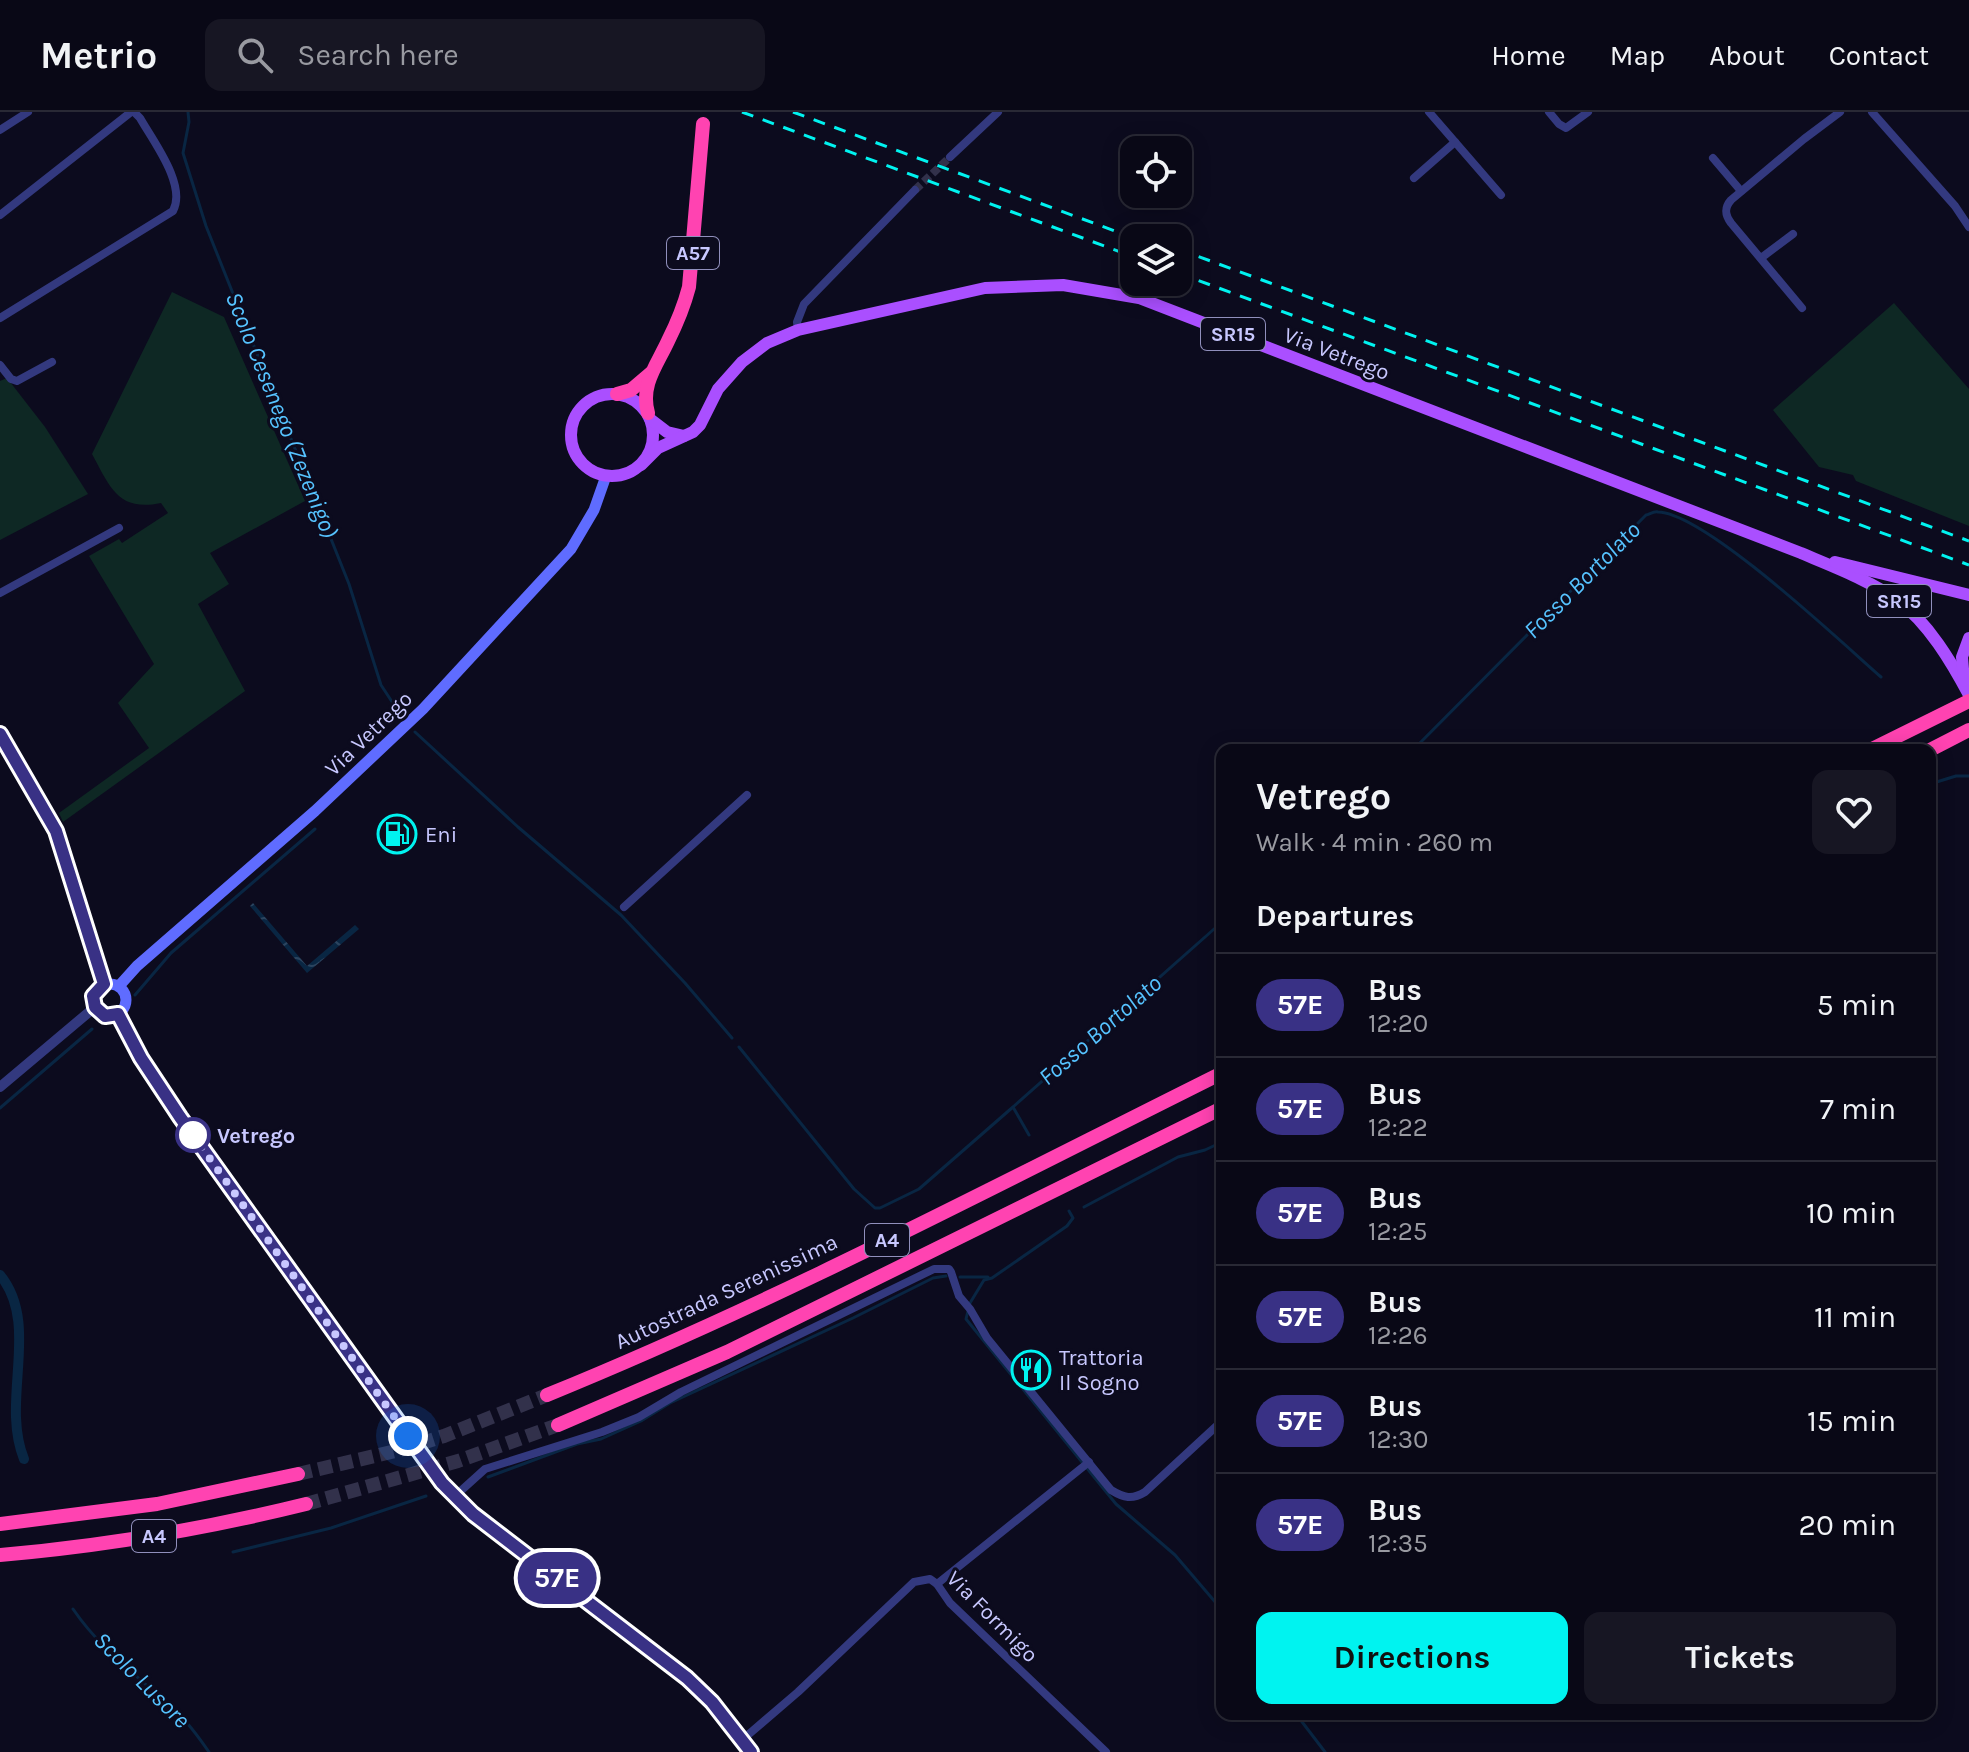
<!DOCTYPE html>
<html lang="en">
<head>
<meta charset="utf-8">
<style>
  body { margin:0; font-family:Karla,sans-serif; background:#171623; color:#f1f3f6; height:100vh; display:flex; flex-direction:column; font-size:30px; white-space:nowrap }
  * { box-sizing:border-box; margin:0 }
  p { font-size:26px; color:#999aa1 }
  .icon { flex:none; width:44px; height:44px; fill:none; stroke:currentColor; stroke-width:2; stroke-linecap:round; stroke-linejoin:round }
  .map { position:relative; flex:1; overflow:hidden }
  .panel { position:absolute; left:1216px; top:632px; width:720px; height:976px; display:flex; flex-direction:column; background:#090816; border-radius:16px; box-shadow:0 4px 20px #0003,0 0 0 2px #292935 }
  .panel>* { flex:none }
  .badge { padding:0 16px; border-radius:26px; font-size:28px; line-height:52px }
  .fabs { position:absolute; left:1120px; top:24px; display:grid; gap:16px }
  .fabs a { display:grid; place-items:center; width:72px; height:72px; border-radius:16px; background:#090816; box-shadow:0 4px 20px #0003,0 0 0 2px #292935; font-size:40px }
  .you { position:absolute; width:40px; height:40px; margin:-20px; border:6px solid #fff; border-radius:50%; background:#1a73e8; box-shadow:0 0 0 12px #1a73e833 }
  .map>.badge { position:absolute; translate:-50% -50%; box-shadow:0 0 0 4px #fff }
  h2 { padding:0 40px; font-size:30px; line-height:72px }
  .round { display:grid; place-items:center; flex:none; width:84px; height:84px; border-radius:16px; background:#171623 }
  .overview { display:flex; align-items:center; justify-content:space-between; height:136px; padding:0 40px }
  h1 { font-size:38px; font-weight:700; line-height:60px }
  .primary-button { display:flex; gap:16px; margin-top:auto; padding:16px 40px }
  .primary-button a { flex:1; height:92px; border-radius:16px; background:#00f3f0; color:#111; font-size:32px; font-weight:700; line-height:92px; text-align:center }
  .primary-button a+a { background:#171623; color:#f1f3f6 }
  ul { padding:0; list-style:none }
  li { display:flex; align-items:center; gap:24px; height:104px; padding:0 40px; border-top:2px solid #292935 }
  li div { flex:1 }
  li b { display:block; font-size:30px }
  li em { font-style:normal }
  li .badge { min-width:88px; font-weight:700; text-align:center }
  header { display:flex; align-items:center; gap:48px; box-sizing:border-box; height:112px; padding:0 40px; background:#090816; border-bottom:2px solid #292935 }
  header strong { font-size:38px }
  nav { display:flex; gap:44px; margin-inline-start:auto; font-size:28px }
  .search { width:560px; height:72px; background:#171623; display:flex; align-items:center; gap:20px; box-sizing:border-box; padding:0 28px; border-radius:16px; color:#999aa1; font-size:30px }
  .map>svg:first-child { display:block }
  .green { fill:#0e2824 }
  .water { fill:url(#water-waves) }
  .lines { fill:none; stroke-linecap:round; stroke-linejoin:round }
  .stream { stroke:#092643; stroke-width:3 }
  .canal { stroke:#092643; stroke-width:10 }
  .minor-tunnel { stroke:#32314b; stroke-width:8; stroke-dasharray:8 4; stroke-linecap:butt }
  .motorway-tunnel { stroke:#32314b; stroke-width:14; stroke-dasharray:14 7; stroke-linecap:butt }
  .minor { stroke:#33397f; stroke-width:8 }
  .tertiary { stroke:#33397f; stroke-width:10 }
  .secondary { stroke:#5f6cff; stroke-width:11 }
  .primary { stroke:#aa4fff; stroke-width:12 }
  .motorway { stroke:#ff43b1; stroke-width:14 }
  .rail { stroke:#00f3f0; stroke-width:3; stroke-dasharray:12 10; stroke-linecap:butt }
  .line-casing { stroke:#fff; stroke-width:18 }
  .line { stroke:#393185; stroke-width:12 }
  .walk { stroke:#c8c8ff; stroke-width:8; stroke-dasharray:0 14.4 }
  .stop-dot { fill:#fff; stroke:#393185; stroke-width:4 }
  .labels { text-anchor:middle; stroke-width:6; stroke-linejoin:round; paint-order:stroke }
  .shield { fill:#0c0b1e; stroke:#908fbc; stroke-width:2 }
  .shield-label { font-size:20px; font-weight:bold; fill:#c8c8ff }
  .street-label { font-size:22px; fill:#c8c8ff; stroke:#0c0b1e }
  .poi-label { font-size:22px; fill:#c8c8ff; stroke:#0c0b1e; text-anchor:start }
  .stop-label { font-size:22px; font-weight:bold; fill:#c8c8ff; stroke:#0c0b1e; text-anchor:start }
  .water-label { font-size:24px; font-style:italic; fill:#56c3ff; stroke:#0c0b1e }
</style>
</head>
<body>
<header>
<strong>Metrio</strong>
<div class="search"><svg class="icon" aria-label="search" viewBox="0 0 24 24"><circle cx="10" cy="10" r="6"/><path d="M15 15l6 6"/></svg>Search here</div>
<nav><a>Home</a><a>Map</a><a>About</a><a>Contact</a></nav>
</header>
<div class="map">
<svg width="1969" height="1640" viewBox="0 0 1969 1640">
  <defs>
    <pattern id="water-waves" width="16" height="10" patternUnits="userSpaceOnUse" patternTransform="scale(2)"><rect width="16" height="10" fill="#092643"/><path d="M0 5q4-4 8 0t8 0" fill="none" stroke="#2b445f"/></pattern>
  </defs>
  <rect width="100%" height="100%" fill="#0c0b1e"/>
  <g class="green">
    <path d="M172 180 224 205 305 389 210 441 229 472 198 492 245 579 63 710 59 701 149 636 118 591 154 552 89 444 119 427 122 431 168 401 161 391C118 400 110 375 92 342Z"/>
    <path d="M1894 191 1969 277V414L1856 369 1853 363 1819 355 1773 298Z"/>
    <path d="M7 266 45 315 88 382 0 428V269Z"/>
  </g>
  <path class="water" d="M253 791 307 854 355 813 359 817 307 861 250 794Z"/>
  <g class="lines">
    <g class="stream">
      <path d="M188 0 189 10 183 41 206 114 349 472 381 573 400 602"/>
      <path d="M415 620 518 715 621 803 685 871 732 926"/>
      <path d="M1413 638 1646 403C1650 402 1654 399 1658 400 1705 401 1841 530 1881 565"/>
      <path d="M1930 672 1956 664H1969"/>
      <path d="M135 883 171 841 315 717"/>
      <path d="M739 935 854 1077 875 1096H880L919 1077 1013 995 1029 1023"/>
      <path d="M1013 995 1222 810"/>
      <path d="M0 996 92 917"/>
      <path d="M1084 1095 1178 1045 1205 1038 1222 1030"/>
      <path d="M1069 1099 1073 1106 1067 1114 992 1166 984 1168 970 1191 966 1207 1116 1392 1175 1443 1222 1498"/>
      <path d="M960 1165H988"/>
      <path d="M488 1365 577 1332 601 1327 641 1309 670 1291 853 1206 933 1166 946 1164"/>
      <path d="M233 1440 331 1416 426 1384"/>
      <path d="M73 1497C105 1544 149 1571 187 1611 195 1620 202 1630 209 1640"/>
      <path d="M1296 1602 1325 1640"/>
    </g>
    <path class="canal" d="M0 1163C41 1213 0 1288 24 1347"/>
    <path class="minor-tunnel" d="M915 78 950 45"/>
    <g class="motorway-tunnel">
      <path d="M298 1362 400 1338 444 1324 547 1283"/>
      <path d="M306 1392 458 1349 558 1313"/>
    </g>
    <g class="minor">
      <path d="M1429 0 1501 83"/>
      <path d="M1549 0 1559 12 1566 16 1588 0"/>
      <path d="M1872 0 1955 94 1969 115"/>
      <path d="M0 18 28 0"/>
      <path d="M950 45 998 0"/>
      <path d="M1713 46 1741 79"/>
      <path d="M1414 66 1455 30"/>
      <path d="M0 103 131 0"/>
      <path d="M1761 146 1793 122"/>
      <path d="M1802 196 1731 111C1725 103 1724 96 1731 88L1804 27 1840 0"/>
      <path d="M0 206 173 99C187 73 153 29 140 6L134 0"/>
      <path d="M798 218 797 210 804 192 915 78"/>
      <path d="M0 253 11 267 17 269 52 250"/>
      <path d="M0 481 119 416"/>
      <path d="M624 795 747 683"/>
      <path d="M454 1385 485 1357 602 1320 639 1305 681 1280 934 1157H949L951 1160 959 1184 970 1197 987 1226 1111 1378C1124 1386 1132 1388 1145 1380L1222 1309"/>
      <path d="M937 1472 1089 1350"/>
      <path d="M742 1628 798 1580 914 1470 930 1467 937 1472 950 1491 1106 1640"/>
    </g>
    <path class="tertiary" d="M0 975 95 895"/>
    <g class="secondary">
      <path d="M0 622 56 719 104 872"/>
      <circle cx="110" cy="888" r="16"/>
      <path d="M119 874 137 854 315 699 423 597 571 437 594 398 606 364"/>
      <path d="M118 902 141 946 180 1005 442 1371 473 1402 687 1566 712 1590 751 1640"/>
    </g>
    <g class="primary">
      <circle cx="612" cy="323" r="41"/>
      <path d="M650 307 667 320 684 324"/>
      <path d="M641 353 658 336 693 320 700 313 718 277 742 250 767 231 798 218 985 176 1063 173 1139 186 1801 441C1833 455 1869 468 1897 488 1928 510 1952 551 1969 583"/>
      <path d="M1835 450 1969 483"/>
      <path d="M1964 569 1962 545 1969 526"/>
    </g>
    <g class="motorway">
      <path d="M617 282 631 278 651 261"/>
      <path d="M648 301C640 273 657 253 668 229 677 211 684 194 689 175L703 12"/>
      <path d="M1870 638 1969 589"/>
      <path d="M1930 638 1969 618"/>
      <path d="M547 1283C778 1189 999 1072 1222 961"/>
      <path d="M558 1313 727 1240 1222 996"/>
      <path d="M0 1412 157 1392 298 1362"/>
      <path d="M0 1443C104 1434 205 1417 306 1392"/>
    </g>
    <g class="rail">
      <path d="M742 0 1134 145"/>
      <path d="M793 0 1134 126"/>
      <path d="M1178 137 1969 429"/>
      <path d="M1178 161 1969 453"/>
    </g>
  </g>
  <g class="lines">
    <g class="line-casing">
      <path id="line" d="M0 622 56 719 104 872 93 884 95 895 105 904 118 902 141 946 180 1005 442 1371 473 1402 687 1566 712 1590 751 1640"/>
    </g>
    <use href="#line" class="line"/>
    <path class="walk" d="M193 1023 408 1324"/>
  </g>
  <defs>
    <g id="fuel-ring" transform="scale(2)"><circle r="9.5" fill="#0c0b1e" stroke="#00f3f0" stroke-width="1.5"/><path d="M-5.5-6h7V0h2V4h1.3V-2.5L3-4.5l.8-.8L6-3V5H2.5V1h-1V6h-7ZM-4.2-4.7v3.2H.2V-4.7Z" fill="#00f3f0"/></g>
    <g id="restaurant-ring" transform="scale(2)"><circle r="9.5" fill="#0c0b1e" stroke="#00f3f0" stroke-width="1.5"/><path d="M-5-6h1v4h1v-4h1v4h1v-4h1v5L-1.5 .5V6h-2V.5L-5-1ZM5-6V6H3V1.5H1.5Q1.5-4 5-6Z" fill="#00f3f0"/></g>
  </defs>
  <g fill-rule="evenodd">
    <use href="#fuel-ring" x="397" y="722"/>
    <use href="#restaurant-ring" x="1031" y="1258"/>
  </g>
  <circle class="stop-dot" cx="193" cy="1023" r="16"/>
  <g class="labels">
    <g class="shield">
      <rect x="667" y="125" width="52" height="32" rx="6"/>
      <rect x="1201" y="206" width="64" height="32" rx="6"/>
      <rect x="1867" y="473" width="64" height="32" rx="6"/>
      <rect x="865" y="1112" width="44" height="32" rx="6"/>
      <rect x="132" y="1408" width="44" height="32" rx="6"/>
    </g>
    <g class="shield-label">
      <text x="693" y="148">A57</text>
      <text x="1233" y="229">SR15</text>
      <text x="1899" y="496">SR15</text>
      <text x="887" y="1135">A4</text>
      <text x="154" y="1431">A4</text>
    </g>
    <g class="street-label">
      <text transform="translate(1337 241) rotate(21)" y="8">Via Vetrego</text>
      <text transform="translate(368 621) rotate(-44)" y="8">Via Vetrego</text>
      <text transform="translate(726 1179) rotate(-25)" y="8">Autostrada Serenissima</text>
      <text transform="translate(993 1504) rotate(45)" y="8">Via Formigo</text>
    </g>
    <g class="poi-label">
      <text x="425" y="730">Eni</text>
      <text x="1059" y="1253">Trattoria<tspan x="1059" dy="25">Il Sogno</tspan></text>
    </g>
    <g class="stop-label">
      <text x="217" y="1031">Vetrego</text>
    </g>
    <g class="water-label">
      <text transform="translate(282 303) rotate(68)" y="8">Scolo Cesenego (Zezenigo)</text>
      <text transform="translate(1582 468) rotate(-45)" y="8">Fosso Bortolato</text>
      <text transform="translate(1100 918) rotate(-41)" y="8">Fosso Bortolato</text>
      <text transform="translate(142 1568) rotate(45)" y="8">Scolo Lusore</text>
    </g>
  </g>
</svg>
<div class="fabs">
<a><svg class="icon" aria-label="locate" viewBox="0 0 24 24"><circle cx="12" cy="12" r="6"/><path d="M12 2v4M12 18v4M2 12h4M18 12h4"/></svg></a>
<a><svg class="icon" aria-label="layers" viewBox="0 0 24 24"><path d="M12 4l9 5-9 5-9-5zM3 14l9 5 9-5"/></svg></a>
</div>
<div class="you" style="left:408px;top:1324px"></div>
<b class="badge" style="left:557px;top:1466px;background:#393185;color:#fff">57E</b>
<section class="panel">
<div class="overview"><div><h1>Vetrego</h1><p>Walk · 4 min · 260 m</p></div><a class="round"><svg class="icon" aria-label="heart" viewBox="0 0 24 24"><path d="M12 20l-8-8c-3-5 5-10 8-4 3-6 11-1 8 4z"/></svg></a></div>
<h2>Departures</h2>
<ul>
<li><span class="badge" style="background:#393185;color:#fff">57E</span><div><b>Bus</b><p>12:20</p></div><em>5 min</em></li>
<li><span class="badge" style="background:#393185;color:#fff">57E</span><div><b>Bus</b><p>12:22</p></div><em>7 min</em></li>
<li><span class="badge" style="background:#393185;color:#fff">57E</span><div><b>Bus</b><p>12:25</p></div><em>10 min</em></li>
<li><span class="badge" style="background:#393185;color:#fff">57E</span><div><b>Bus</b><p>12:26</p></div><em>11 min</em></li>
<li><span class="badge" style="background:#393185;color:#fff">57E</span><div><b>Bus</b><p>12:30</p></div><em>15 min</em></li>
<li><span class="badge" style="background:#393185;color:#fff">57E</span><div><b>Bus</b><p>12:35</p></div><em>20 min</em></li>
</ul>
<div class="primary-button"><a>Directions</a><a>Tickets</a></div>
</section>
</div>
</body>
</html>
